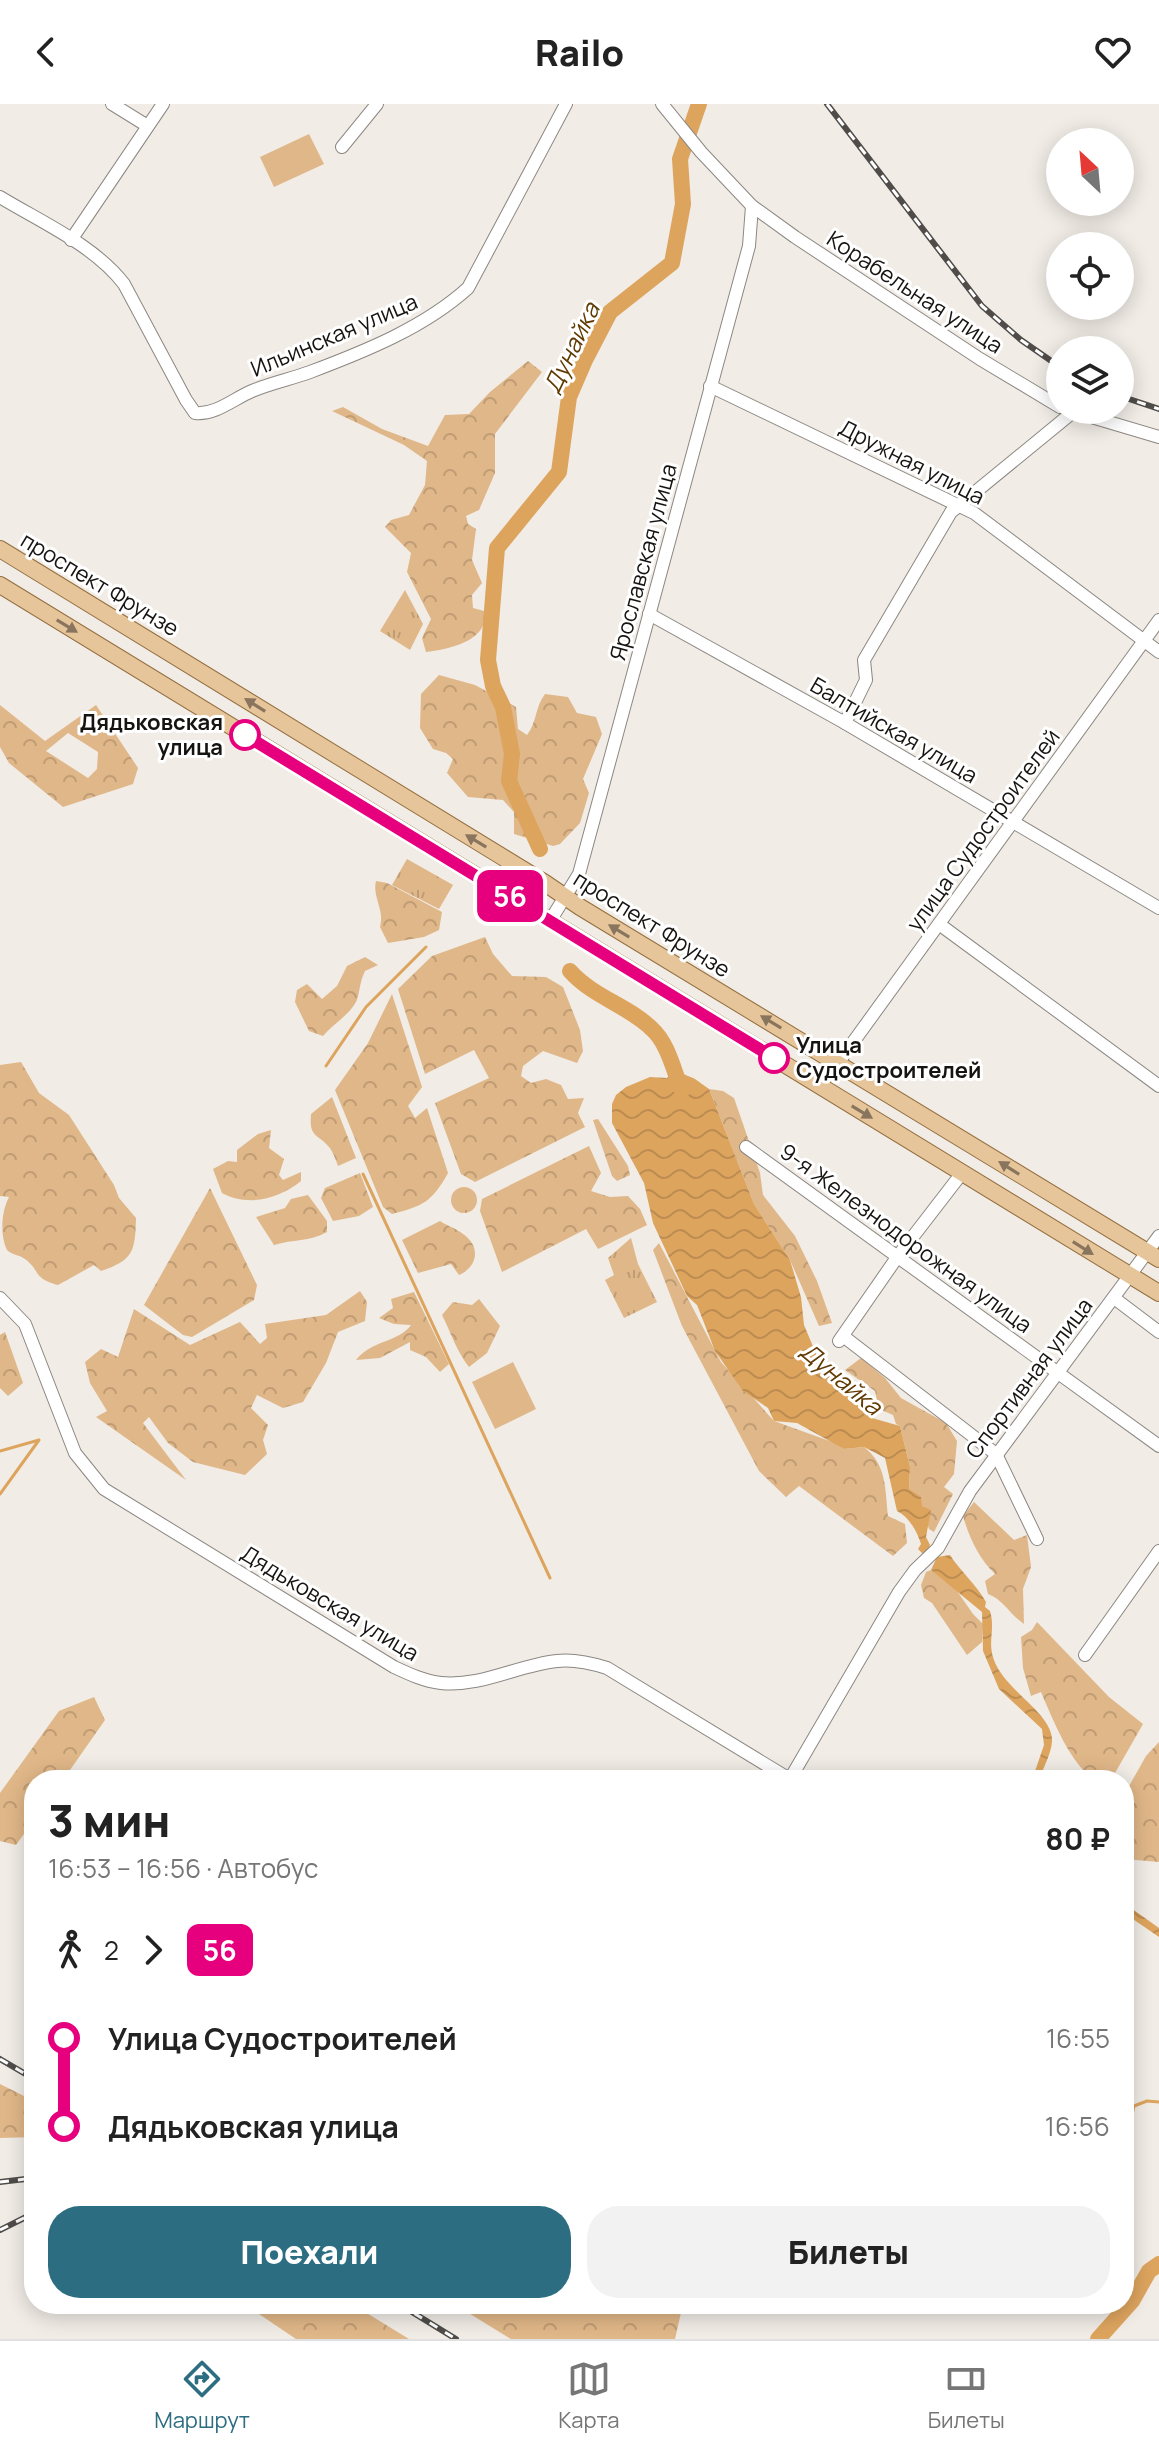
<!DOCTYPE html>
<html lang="ru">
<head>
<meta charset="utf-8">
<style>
  body { margin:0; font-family:Manrope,sans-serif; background:#f2f2f2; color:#222; height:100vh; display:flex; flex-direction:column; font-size:30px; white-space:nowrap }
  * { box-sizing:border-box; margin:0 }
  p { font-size:26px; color:#767676 }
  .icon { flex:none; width:44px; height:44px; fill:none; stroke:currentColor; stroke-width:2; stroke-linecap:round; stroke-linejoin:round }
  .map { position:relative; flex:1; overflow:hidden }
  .drawer { position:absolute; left:24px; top:1666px; width:1110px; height:544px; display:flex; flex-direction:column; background:#fff; border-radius:32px; box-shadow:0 4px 20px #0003 }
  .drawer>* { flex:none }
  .badge { padding:0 16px; border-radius:12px; font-size:28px; line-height:52px }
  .needle { width:52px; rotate:334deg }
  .tools { position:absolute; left:1046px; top:24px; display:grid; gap:16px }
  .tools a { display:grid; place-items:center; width:88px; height:88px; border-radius:50%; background:#fff; box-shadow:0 4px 20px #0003; font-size:40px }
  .map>.badge { position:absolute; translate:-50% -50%; box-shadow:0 0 0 4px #fff }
  .legs { display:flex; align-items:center; gap:12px; height:88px; padding:0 24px; font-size:26px }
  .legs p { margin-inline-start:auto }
  .summary { display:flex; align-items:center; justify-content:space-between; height:136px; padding:0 24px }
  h1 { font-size:44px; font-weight:800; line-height:60px }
  .primary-button { display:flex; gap:16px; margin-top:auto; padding:16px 24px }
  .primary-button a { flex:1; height:92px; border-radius:32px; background:#2c6d81; color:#fff; font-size:32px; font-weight:800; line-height:92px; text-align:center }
  .primary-button a+a { background:#f2f2f2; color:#222 }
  ul { padding:0 24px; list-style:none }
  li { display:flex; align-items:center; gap:28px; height:88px; font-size:30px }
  li i { display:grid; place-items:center; width:12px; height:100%; margin:0 10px; background:currentColor }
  li i::after { content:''; width:20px; height:20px; margin:-10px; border:6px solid; border-radius:50%; background:#fff }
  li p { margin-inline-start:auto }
  li:first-child i { background:linear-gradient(#0000 50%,currentColor 0) }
  li:last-child i { background:linear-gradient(currentColor 50%,#0000 0) }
  header { display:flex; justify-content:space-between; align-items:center; height:104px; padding:0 24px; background:#fff; font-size:36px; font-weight:800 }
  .menu { display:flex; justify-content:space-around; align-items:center; height:112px; border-top:2px solid #e0e0e0; background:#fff; font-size:22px; color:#767676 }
  .menu a { display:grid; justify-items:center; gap:4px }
  .menu .on { color:#2c6d81 }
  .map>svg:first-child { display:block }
  .grass { fill:url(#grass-tufts) }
  .forest { fill:url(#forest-crowns); fill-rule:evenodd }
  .garden { fill:#e0b788 }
  .water { fill:url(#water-waves) }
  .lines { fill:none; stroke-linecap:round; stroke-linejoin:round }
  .stream { stroke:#dda45e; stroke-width:3 }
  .river { stroke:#dda45e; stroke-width:16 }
  .minor-casing { stroke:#8c8782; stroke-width:14 }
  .major-casing { stroke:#936e3e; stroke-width:18 }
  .minor { stroke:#fff; stroke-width:12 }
  .major { stroke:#e7c59a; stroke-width:16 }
  .rail-casing { stroke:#4f4c49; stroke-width:6 }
  .rail { stroke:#fff; stroke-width:3; stroke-dasharray:9; stroke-linecap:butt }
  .oneway { fill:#89755d }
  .line-1-casing { stroke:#fff; stroke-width:18 }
  .line-1 { stroke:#e6007e; stroke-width:12 }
  .stop-1-dot { fill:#fff; stroke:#e6007e; stroke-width:4 }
  .labels { text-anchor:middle; stroke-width:6; stroke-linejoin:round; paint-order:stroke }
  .street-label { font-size:22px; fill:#161412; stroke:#fff }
  .stop-label { font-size:22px; font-weight:bold; fill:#161412; stroke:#fff; text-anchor:end }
  .water-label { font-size:24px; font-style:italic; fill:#603a00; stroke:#fff }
</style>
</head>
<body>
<header><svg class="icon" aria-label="back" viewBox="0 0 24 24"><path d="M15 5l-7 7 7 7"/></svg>Railo<svg class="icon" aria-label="heart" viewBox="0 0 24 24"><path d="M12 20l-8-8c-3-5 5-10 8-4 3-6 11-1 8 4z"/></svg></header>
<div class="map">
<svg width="1159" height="2235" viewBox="0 0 1159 2235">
  <defs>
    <pattern id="grass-tufts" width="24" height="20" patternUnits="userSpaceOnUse" patternTransform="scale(2)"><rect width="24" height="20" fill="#e0b788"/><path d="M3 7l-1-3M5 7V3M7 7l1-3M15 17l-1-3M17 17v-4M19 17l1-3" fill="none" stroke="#bf9c74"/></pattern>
    <pattern id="forest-crowns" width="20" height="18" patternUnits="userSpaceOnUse" patternTransform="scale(2)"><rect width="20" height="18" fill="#e0b788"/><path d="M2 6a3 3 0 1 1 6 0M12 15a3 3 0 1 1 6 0" fill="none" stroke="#bf9c74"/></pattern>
    <pattern id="water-waves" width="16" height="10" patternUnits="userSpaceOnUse" patternTransform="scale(2)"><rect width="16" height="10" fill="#dda45e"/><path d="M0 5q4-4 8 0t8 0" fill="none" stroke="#bd8c51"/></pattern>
  </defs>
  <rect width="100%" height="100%" fill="#f1ece6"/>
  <g class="grass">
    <path d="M405 486 423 520 410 546 380 527Z"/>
    <path d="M407 755 453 781 439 805 392 781Z"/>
    <circle cx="464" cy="1096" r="13"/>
    <path d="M631 1134 638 1160 657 1198 624 1214 605 1176 614 1171 608 1154Z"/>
  </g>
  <g class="forest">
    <path d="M528 257 542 268 495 330V369L479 406 466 412 468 420 476 425 472 456 482 479 472 491 473 504 484 507C490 537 449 545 426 548L422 534 431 515 407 468 411 449 385 423 391 416 409 411 425 381 427 357 404 341 332 307 343 303 382 325 428 342 445 311 469 310 490 288Z"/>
    <path d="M439 571 475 581 516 603 518 625 527 631C537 618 535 603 545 590L568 593 577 609 596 613 602 630 583 675 589 689 580 719 560 740 553 742 514 730V708L503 696 468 693 447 669 453 655 446 649 433 645 420 624 421 590Z"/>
    <path d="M0 601 45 637 96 601 138 664 133 680 63 703 9 659 0 643ZM68 629 98 648 97 665 88 674 46 647Z"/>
    <path d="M376 777 387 779 442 808 439 826 424 833 388 839 380 823C385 806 372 793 376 777Z"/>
    <path d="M485 833 493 850 512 872 546 873 563 883 580 926 583 947 577 959 543 947 523 962 521 972 531 979 546 975 561 981 568 995 584 994 578 1009 585 1023 475 1078 461 1070 435 999 489 974 474 946 425 970 398 885 432 852Z"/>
    <path d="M365 853 378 861 365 867C359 879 360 890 356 898 349 911 333 920 323 932L309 927 295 898 297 886 307 880 322 895 337 882 347 862Z"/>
    <path d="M392 890 422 983 408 1002 415 1014 427 1004 448 1069C432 1098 423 1102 392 1110L383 1103 335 986 368 939Z"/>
    <path d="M21 958 39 989 69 1011 114 1081 119 1094 136 1114C135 1147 134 1156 101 1167L94 1161 58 1181C32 1174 41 1167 25 1155 20 1151 12 1151 7 1146 0 1132 1 1108 9 1093L0 1092V961Z"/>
    <path d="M709 985 723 987 734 994 760 1069 763 1091 795 1132 817 1177 832 1219 819 1222 790 1156 754 1100Z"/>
    <path d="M332 993 356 1054 338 1062C336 1056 333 1048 329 1043 317 1029 309 1034 311 1010Z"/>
    <path d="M598 1015 628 1062 630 1071 617 1077 612 1072 593 1016Z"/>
    <path d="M271 1026 269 1044 284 1055 279 1071 283 1076 301 1068V1077C279 1095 248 1103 222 1089L213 1065 228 1057 237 1058V1046L258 1030Z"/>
    <path d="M589 1042 601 1069 591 1087 610 1093 628 1092 640 1105 647 1121 598 1145 586 1125 502 1168 480 1107 482 1095Z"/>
    <path d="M360 1069 373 1103 359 1112 333 1117 321 1094 325 1084Z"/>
    <path d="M210 1084 257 1181 254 1196 192 1233 183 1231 144 1201Z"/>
    <path d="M308 1091 327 1117V1128C309 1138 293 1135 274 1141L256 1113 285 1104 291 1095Z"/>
    <path d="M440 1117C447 1122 456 1124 463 1130 481 1142 478 1163 459 1171L451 1160 418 1169 402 1136Z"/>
    <path d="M659 1139 721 1258 774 1317 835 1339 844 1345 864 1343C887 1361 885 1385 888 1412L905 1420 907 1439 893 1452 799 1382 786 1393 759 1367 682 1222 653 1146Z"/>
    <path d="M360 1187 367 1198 365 1217 338 1228 326 1259 303 1298 283 1304 257 1291 251 1304 268 1321 263 1336 267 1350 245 1371 193 1358 168 1339 149 1313 143 1319 186 1376 96 1313 107 1307 90 1279 85 1258 101 1245 118 1253 134 1205 190 1241 240 1218 260 1240 267 1234 265 1220 326 1211Z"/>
    <path d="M414 1188 449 1260 440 1268 426 1253 410 1246V1238L380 1254 356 1256C373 1235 398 1239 411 1221L394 1220 379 1214 393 1204 391 1195Z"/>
    <path d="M479 1195 500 1222 487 1249 469 1263C457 1248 451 1229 442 1211L453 1198 472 1201Z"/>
    <path d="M5 1228 23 1279 8 1292 0 1284V1231Z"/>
    <path d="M861 1254 885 1274 901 1294 946 1319 957 1337 954 1370 944 1383 953 1390 934 1428 929 1425 920 1398 909 1385 910 1363 900 1322 896 1320 893 1311 879 1305 875 1287 845 1266Z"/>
    <path d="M974 1398 1014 1436 1027 1431 1031 1463 1023 1485 1024 1520C1010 1511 1004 1496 988 1490L985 1477 995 1470C979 1455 969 1433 963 1412Z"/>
    <path d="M931 1466 955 1484 973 1510 983 1520 982 1538 967 1551 932 1499 924 1494 921 1481 926 1468Z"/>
    <path d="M1037 1518 1109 1593 1143 1620 1111 1676C1109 1676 1099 1676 1097 1676 1072 1666 1051 1611 1041 1588L1031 1592 1023 1564 1021 1533 1032 1526Z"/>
    <path d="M94 1593 105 1616 63 1676H34V1716L16 1741 0 1737V1689L59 1607Z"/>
    <path d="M1159 1638V1758L1124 1755V1691L1146 1652Z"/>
    <path d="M0 1980 34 1997V2033L0 2034Z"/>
    <path d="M257 2200H352L409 2235H296L256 2208Z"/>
    <path d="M454 2200H683L675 2235H511Z"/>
  </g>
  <g class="garden">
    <path d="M309 30 324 60 274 83 260 53Z"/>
    <path d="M513 1258 536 1305 495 1325 472 1278Z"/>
  </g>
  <g class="water">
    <path d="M674 966 695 975 709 985 754 1100 790 1156 801 1193 804 1221 820 1259 833 1270 836 1283H841L863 1301 872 1314 900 1322 910 1363 909 1385 921 1393 922 1402 931 1406 926 1433 930 1441 928 1447 923 1450 918 1445 921 1440C917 1427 909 1413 897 1407L885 1354 864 1343 844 1345 797 1319 774 1317 768 1304 743 1287 715 1247 697 1201 687 1192 653 1119 644 1079 612 1019V1000L616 991 626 983 650 973 667 974Z"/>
    <path d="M950 1451C961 1468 976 1480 986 1498L985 1503 990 1507C995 1523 989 1535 992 1549 998 1583 1049 1605 1052 1634 1053 1647 1043 1664 1039 1676H1032L1044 1641 1042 1625 999 1585 983 1547 982 1508 931 1466 937 1453Z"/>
    <path d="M1124 1799 1159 1824V1833L1124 1809Z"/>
  </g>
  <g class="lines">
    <g class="stream">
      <path d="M326 962 366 903 426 843"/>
      <path d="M363 1070 550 1474"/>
      <path d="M0 1347 39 1336 0 1390"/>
      <path d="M1124 2047 1134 2002 1147 1997 1159 1998"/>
    </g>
    <g class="river">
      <path d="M540 745 509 677 512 650 503 603 493 582 488 556 497 444 559 368 569 293 585 256 610 208 672 159 683 100 680 55 699 0"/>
      <path d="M570 867C593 893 629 902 652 925 668 939 674 968 682 987"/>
      <path d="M1098 2235 1132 2197 1149 2167 1159 2160"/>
    </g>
    <g class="minor-casing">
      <g id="minor">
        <path d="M112 0 146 21"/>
        <path d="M662 0 701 48 752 102 795 133 980 255 1060 303"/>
        <path d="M342 43 377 0"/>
        <path d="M0 93C41 118 94 141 124 180L186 296 195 309C216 311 233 295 252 287 271 279 291 275 310 268 366 247 425 223 468 184L566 0"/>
        <path d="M71 136 163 0"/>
        <path d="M710 282 974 409 1159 548"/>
        <path d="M1068 306 1159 333"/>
        <path d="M649 510 845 619 1159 804"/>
        <path d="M845 619 866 576 864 556 951 408 1073 308"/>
        <path d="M550 817 579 770 749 142 752 102"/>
        <path d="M939 820 1159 982"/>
        <path d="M838 959 1159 516"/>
        <path d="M746 1043 1159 1342"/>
        <path d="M0 1194 25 1220 75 1349 104 1385 394 1563C409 1570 424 1577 441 1579 481 1583 518 1561 557 1557 574 1555 591 1559 607 1564L791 1676"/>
        <path d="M1114 1194 1159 1228"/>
        <path d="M843 1232 996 1350 1037 1435"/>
        <path d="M839 1237 898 1152 962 1069"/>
        <path d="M1085 1551 1159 1447"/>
        <path d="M790 1675 899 1488 915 1466 938 1444 970 1387 1159 1132"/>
      </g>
    </g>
    <g class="major-casing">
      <g id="major">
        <path d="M0 445 545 779 580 803 1159 1155"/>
        <path d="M0 481 1159 1189"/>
      </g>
    </g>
    <use href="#minor" class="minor"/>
    <use href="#major" class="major"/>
    <g class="rail-casing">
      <g id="rail">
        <path d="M827 0 982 202 1021 236 1060 263"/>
        <path d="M1120 292 1159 305"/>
        <path d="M0 1955 34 1975"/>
        <path d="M0 2078 34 2074"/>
        <path d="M0 2126 34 2109"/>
        <path d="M399 2200 456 2235"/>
      </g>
    </g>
    <use href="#rail" class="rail"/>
  </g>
  <defs><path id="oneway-solid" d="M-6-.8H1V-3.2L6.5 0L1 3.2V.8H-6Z" transform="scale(2)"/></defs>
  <g class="oneway">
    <use href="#oneway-solid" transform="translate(67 522) rotate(31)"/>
    <use href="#oneway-solid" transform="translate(255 601) rotate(-148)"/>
    <use href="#oneway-solid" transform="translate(476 737) rotate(-149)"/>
    <use href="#oneway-solid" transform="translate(619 827) rotate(-149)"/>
    <use href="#oneway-solid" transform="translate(771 918) rotate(-149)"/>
    <use href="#oneway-solid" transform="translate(862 1008) rotate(31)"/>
    <use href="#oneway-solid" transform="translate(1009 1064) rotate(-148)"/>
    <use href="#oneway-solid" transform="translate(1083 1144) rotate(32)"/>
  </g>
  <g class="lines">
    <g class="line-1-casing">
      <path id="line-1" d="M245 631 774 954"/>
    </g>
    <use href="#line-1" class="line-1"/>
  </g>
  <g class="stop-1-dot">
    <circle cx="245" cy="631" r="14"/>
    <circle cx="774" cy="954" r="14"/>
  </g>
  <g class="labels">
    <g class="street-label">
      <text transform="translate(915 188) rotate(33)" y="8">Корабельная улица</text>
      <text transform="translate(334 231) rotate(-23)" y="8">Ильинская улица</text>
      <text transform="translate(912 358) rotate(27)" y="8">Дружная улица</text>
      <text transform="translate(643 458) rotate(-75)" y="8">Ярославская улица</text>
      <text transform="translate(100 480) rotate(31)" y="8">проспект Фрунзе</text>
      <text transform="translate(894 626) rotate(30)" y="8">Балтийская улица</text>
      <text transform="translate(983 726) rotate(-54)" y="8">улица Судостроителей</text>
      <text transform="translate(652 820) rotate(32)" y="8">проспект Фрунзе</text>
      <text transform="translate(906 1134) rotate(36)" y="8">9-я Железнодорожная улица</text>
      <text transform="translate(1029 1274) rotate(-53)" y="8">Спортивная улица</text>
      <text transform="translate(330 1499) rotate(31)" y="8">Дядьковская улица</text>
    </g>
    <g class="stop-label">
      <text x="223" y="626">Дядьковская<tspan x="223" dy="25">улица</tspan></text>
      <text x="796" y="949" text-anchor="start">Улица<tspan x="796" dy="25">Судостроителей</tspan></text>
    </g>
    <g class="water-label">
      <text transform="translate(572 244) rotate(-64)" y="8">Дунайка</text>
      <text transform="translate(841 1275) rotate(40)" y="8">Дунайка</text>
    </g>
  </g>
</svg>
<div class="tools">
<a><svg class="needle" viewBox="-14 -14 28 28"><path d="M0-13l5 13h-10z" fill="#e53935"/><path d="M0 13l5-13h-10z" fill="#767676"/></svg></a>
<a><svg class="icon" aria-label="locate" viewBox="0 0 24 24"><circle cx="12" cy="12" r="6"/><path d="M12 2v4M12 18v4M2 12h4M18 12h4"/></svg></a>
<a><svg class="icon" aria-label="layers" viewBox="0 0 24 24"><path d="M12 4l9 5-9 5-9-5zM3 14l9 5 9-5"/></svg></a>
</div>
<b class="badge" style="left:510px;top:792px;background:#e6007e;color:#fff">56</b>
<section class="drawer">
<div class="summary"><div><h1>3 мин</h1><p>16:53 – 16:56 · Автобус</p></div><b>80 ₽</b></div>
<div class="legs"><svg class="icon" aria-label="walk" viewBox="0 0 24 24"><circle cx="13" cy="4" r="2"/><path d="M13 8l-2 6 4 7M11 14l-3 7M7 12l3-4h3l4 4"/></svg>2<svg class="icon" aria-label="forward" viewBox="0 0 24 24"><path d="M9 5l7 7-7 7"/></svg><b class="badge" style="background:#e6007e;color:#fff">56</b></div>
<ul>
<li><i style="color:#e6007e"></i><b>Улица Судостроителей</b><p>16:55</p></li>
<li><i style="color:#e6007e"></i><b>Дядьковская улица</b><p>16:56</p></li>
</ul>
<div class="primary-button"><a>Поехали</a><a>Билеты</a></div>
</section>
</div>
<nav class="menu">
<a class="on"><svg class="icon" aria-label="directions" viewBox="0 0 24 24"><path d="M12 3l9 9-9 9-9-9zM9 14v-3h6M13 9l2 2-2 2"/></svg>Маршрут</a>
<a><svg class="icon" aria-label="map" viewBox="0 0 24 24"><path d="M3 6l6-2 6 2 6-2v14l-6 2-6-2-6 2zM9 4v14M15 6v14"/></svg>Карта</a>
<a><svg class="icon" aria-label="tickets" viewBox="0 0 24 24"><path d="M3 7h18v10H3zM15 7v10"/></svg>Билеты</a>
</nav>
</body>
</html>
